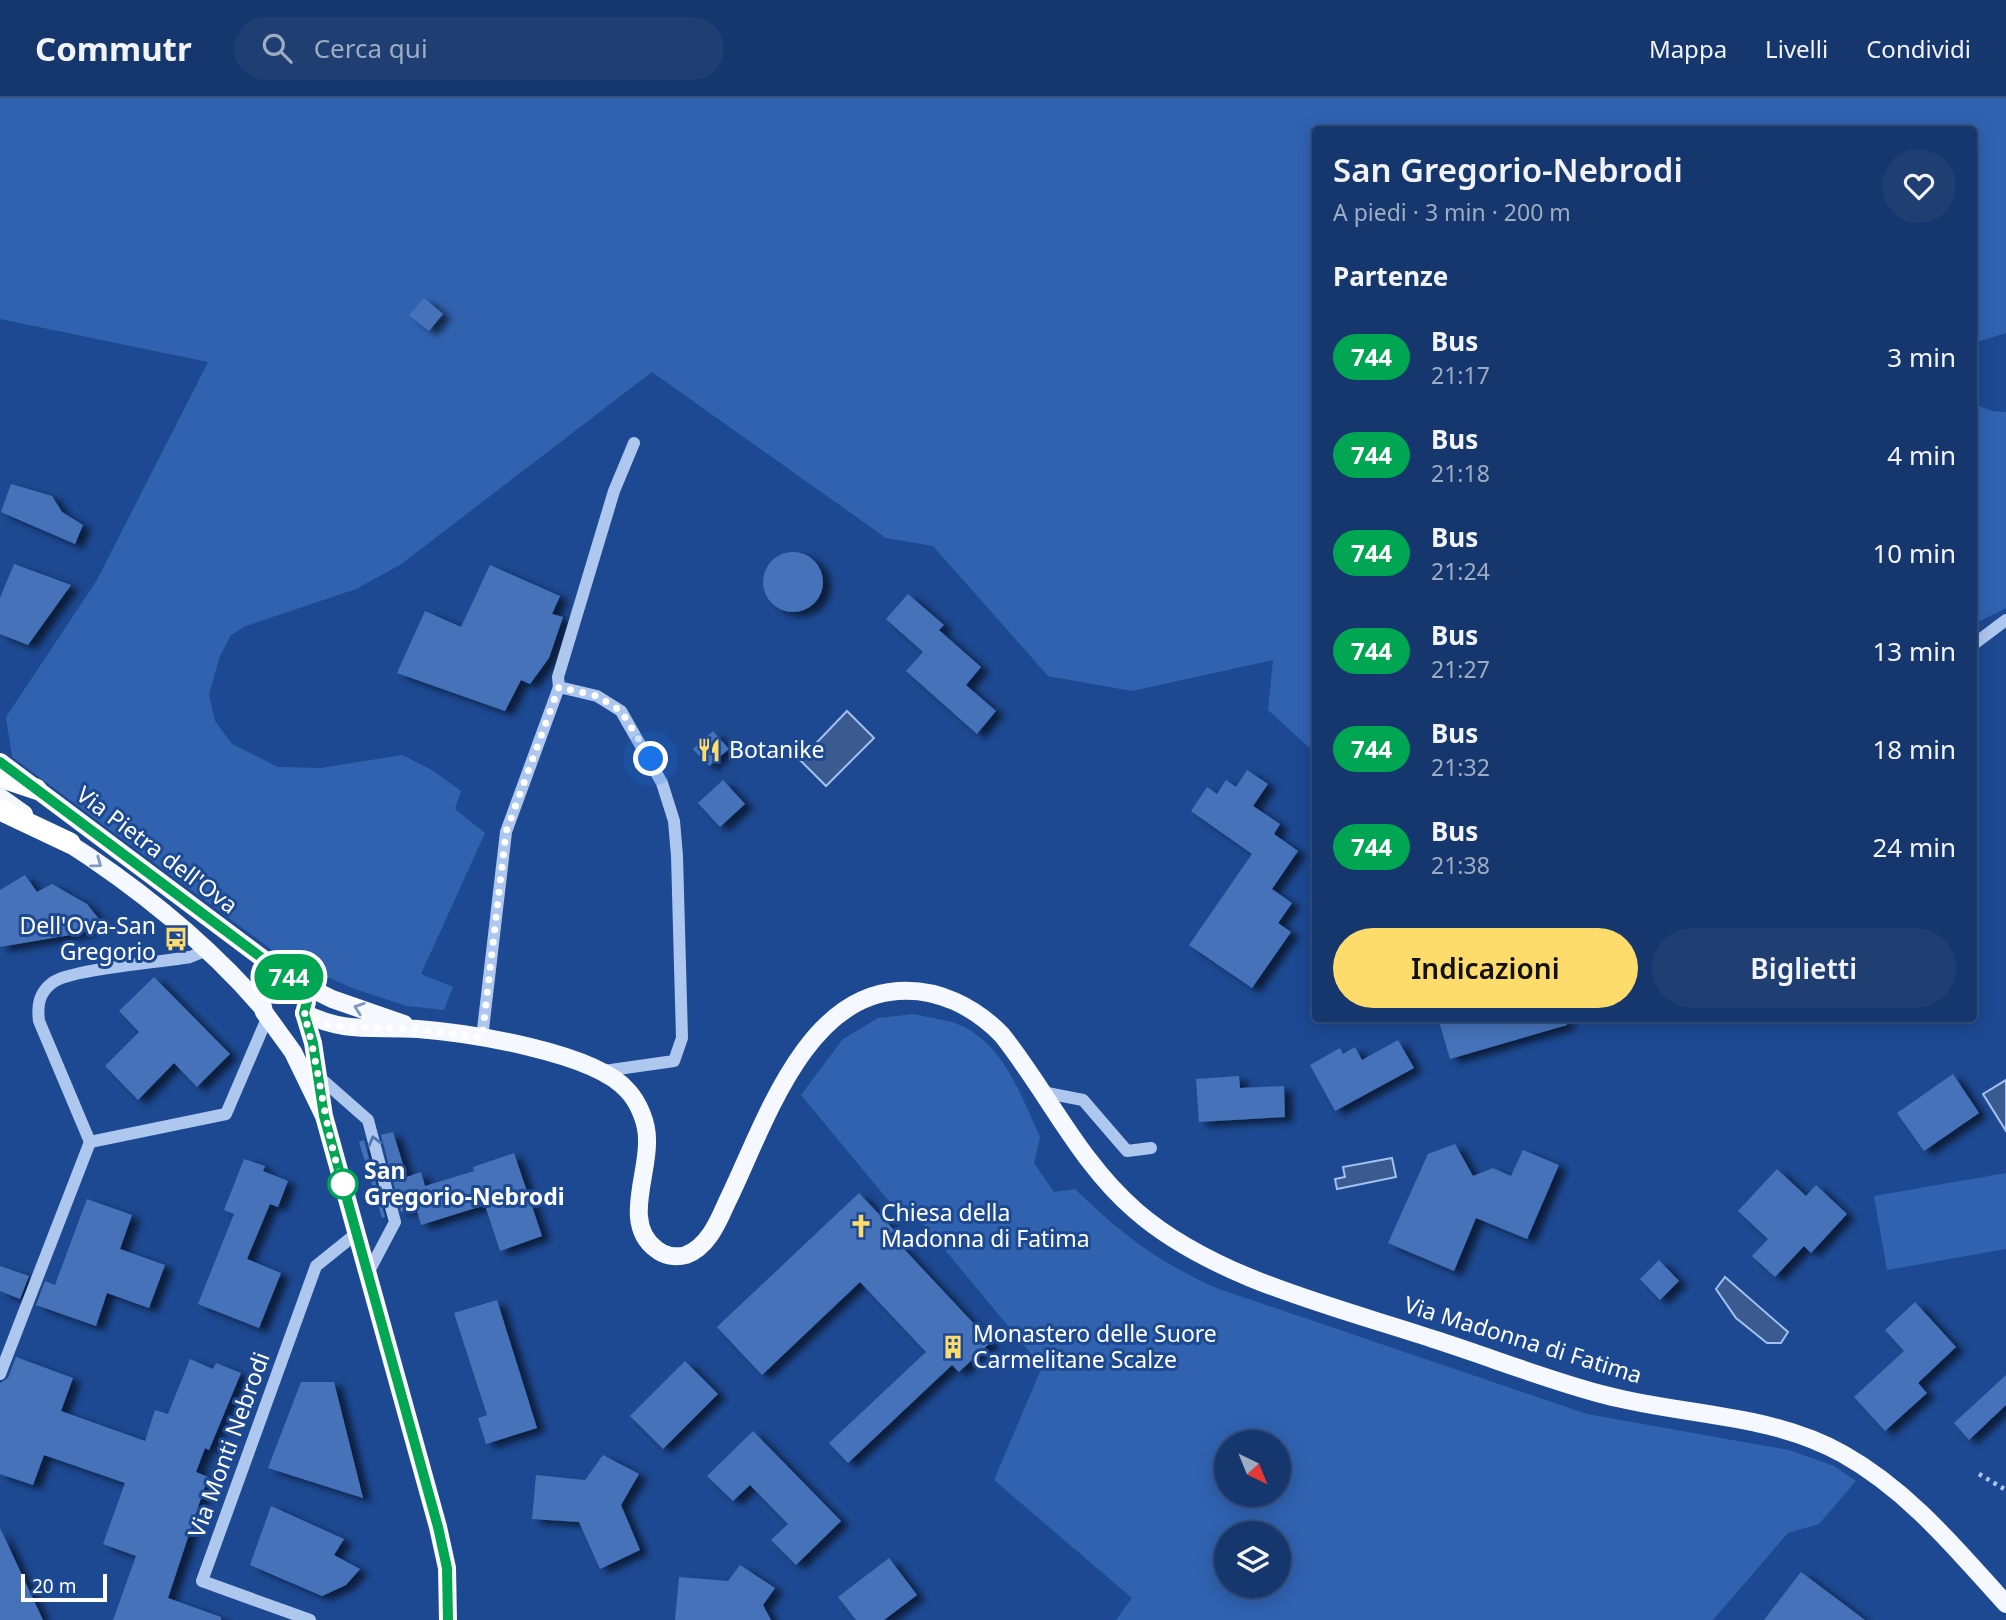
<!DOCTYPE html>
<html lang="it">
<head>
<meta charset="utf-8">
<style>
  body { margin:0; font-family:"Noto Sans",sans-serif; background:#1f3f73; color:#f1f3f6; height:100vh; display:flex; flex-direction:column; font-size:26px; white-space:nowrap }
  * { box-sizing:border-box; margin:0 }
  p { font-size:23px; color:#9eacc2 }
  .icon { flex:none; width:38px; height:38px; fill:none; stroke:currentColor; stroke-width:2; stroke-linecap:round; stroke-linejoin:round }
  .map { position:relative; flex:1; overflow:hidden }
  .details { position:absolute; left:1312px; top:28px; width:665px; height:896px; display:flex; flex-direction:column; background:#16376e; border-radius:7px; box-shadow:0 4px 18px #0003,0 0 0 2px #355181 }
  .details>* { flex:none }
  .badge { padding:0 14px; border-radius:23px; font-size:24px; line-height:46px }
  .needle { width:46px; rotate:137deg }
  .controls { position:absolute; left:1214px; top:1332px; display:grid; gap:14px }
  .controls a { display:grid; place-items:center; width:77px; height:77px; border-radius:50%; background:#16376e; box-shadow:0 4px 18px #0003,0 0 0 2px #355181; font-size:35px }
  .scale { position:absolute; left:21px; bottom:18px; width:86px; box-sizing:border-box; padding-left:7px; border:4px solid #fff; border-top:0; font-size:19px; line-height:24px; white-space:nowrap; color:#fff; -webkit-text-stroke:5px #1d4992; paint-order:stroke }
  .you { position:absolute; width:35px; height:35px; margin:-18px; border:5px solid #fff; border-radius:50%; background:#1a73e8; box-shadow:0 0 0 10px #1a73e833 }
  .map>.badge { position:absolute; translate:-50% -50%; box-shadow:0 0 0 4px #fff }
  h2 { padding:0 21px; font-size:26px; line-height:63px }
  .round { display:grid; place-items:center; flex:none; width:74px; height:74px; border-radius:37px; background:#1f3f73 }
  .head { display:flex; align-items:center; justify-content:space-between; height:119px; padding:0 21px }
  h1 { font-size:33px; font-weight:600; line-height:52px }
  .primary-button { display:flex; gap:14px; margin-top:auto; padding:14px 21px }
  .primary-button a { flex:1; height:80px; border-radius:42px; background:#fedc6c; color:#111; font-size:28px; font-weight:600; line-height:80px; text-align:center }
  .primary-button a+a { background:#1f3f73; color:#f1f3f6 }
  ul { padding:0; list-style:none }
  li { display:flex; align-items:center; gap:21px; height:98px; padding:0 21px }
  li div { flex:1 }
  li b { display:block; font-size:26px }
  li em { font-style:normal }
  li .badge { min-width:77px; font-weight:700; text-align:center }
  header { display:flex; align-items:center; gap:42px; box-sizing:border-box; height:98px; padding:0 35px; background:#16376e; border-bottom:2px solid #355181 }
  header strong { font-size:33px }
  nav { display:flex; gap:38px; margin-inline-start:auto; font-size:24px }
  .search { width:490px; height:63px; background:#1f3f73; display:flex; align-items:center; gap:18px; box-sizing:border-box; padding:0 24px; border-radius:38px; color:#9eacc2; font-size:26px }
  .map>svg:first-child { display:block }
  .green { fill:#3062b0; fill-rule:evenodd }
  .water { fill:#3b5a90; stroke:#a1c1f0; stroke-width:2 }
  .building { fill:#4572b9; filter:url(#shadow) }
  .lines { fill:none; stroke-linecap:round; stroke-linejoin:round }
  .path { stroke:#adc7ee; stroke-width:4.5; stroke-dasharray:3.5 5; stroke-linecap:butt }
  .minor { stroke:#adc7ee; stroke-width:12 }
  .major { stroke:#f5f8ff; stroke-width:18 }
  .highway { stroke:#fff; stroke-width:21 }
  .oneway { stroke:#7e98c3 }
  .oneway2 { stroke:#4f75b2 }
  .line-casing { stroke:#fff; stroke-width:16 }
  .line { stroke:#00a651; stroke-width:10 }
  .walk { stroke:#fff; stroke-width:7; stroke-dasharray:0 12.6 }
  .stop-dot { fill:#fff; stroke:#00a651; stroke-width:3.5 }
  .labels { text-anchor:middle; stroke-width:6; stroke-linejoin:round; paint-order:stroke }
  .poi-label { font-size:23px; fill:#fff; stroke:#1d4992; text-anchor:start }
  .street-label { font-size:23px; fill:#fff; stroke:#1d4992 }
  .stop-label { font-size:23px; font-weight:bold; fill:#fff; stroke:#1d4992; text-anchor:start }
</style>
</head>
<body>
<header>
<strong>Commutr</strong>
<div class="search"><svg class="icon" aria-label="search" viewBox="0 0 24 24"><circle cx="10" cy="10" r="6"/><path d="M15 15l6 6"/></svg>Cerca qui</div>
<nav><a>Mappa</a><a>Livelli</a><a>Condividi</a></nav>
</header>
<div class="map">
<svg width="2006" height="1522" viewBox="0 0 2006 1522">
  <defs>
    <filter id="shadow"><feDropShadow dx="8" dy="4.5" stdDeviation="3.5" flood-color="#0009"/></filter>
  </defs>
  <rect width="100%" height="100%" fill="#1d4992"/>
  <g class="green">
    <path d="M0 0H2006V235L1974 245V32H1316V656L1268 612 1273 562 1132 593 1048 578 933 448 886 440 652 274 400 467 356 491 246 528 231 537 220 558 209 596 215 623 232 646 278 669 321 670 402 657 432 672 461 693 455 711 485 735 421 876 453 889 444 912 407 908 352 890 279 857 12 659 6 619 97 482 208 264 0 221Z"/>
    <path d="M1974 306 1992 313 2006 314V510L1974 526Z"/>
    <path d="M914 916C926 919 940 921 952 924 1002 940 1020 996 1040 1039L1034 1065 1054 1094 1075 1091C1124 1138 1154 1161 1216 1190L1587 1316 1789 1352 1834 1368 1856 1383 1819 1426 1788 1435 1713 1522H1116L1132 1500 994 1382 1042 1269 916 1117 907 1125 801 997 843 941 878 920ZM1279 1344V1396H1227V1344ZM1279 1435V1488H1227V1435Z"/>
    <path d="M2006 1075V1151L1887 1172 1874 1098Z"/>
  </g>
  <g class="water">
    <path d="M847 613 874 640 826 688 800 662Z"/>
    <path d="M2006 982V1033L1983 996Z"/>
    <path d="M1392 1060 1396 1079 1337 1091 1335 1081 1345 1079 1343 1069Z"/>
    <path d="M1725 1179 1788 1234 1781 1245H1767L1736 1220 1716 1191Z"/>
  </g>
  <g class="building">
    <path d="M424 200 443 216 429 233 409 217Z"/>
    <path d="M11 386 52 398 62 414 83 427 75 446 1 414Z"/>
    <circle cx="793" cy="484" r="30"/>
    <path d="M14 466 71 487 28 547 0 536V500Z"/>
    <path d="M490 467 560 498 552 516 563 519 549 560 530 586 521 582 505 613 397 575 425 513 461 529Z"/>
    <path d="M908 496 944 527 939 532 981 569 966 587 996 613 977 636 906 573 923 554 886 521Z"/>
    <path d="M713 633 729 651 709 668 693 651Z"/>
    <path d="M1247 672 1268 686 1253 708 1280 726 1274 736 1298 753 1272 791 1292 805 1278 825 1291 834 1252 890 1189 847 1252 756 1191 713 1207 689 1217 696 1226 682 1236 689Z"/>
    <path d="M723 682 745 706 720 729 698 705Z"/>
    <path d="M25 777 37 794 52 786 87 806 103 826 82 835 0 849V792Z"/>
    <path d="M154 879 230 956 197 989 174 965 138 1002 105 968 139 934 119 913Z"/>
    <path d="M1438 920H1566L1567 927 1450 961Z"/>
    <path d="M1398 942 1414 970 1335 1013 1310 967 1340 950 1343 956 1355 949 1362 962Z"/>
    <path d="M1953 976 1979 1015 1924 1053 1897 1015Z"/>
    <path d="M1239 978 1240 990 1284 988 1285 1019 1199 1024 1196 981Z"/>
    <path d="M393 1034 407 1079 421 1074 425 1088 474 1073 473 1069 514 1055 542 1138 500 1153 485 1107 421 1127 416 1109 401 1114 381 1037Z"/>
    <path d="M364 1042 385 1119 382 1120 359 1044Z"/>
    <path d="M1455 1046 1473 1078 1493 1070 1511 1078 1523 1052 1559 1067 1527 1141 1476 1120 1454 1173 1388 1145 1428 1056Z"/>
    <path d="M244 1061 265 1068 263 1073 288 1083 278 1109 270 1106 247 1161 281 1175 259 1230 198 1206 234 1116 224 1112Z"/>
    <path d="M1777 1071 1806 1098 1816 1087 1847 1116 1811 1155 1804 1148 1775 1179 1752 1158 1768 1141 1738 1113Z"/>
    <path d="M859 1095 894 1132 890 1136 991 1244 959 1274 952 1267 848 1365 829 1345 926 1254 860 1184 762 1277 717 1229Z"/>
    <path d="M87 1101 132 1117 120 1151 165 1167 149 1210 107 1195 96 1228 36 1207 45 1183 55 1187Z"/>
    <path d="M1659 1162 1679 1183 1660 1202 1640 1181Z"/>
    <path d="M0 1168 29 1178 20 1201 0 1193Z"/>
    <path d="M497 1202 537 1330 486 1346 478 1320 487 1317 454 1215Z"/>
    <path d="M1915 1204 1956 1249 1918 1285 1927 1295 1885 1333 1854 1299 1904 1253 1885 1232Z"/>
    <path d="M16 1259 73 1280 61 1313 145 1343 155 1312 168 1316 190 1261 213 1271 216 1265 241 1275 209 1352 205 1350 196 1374 208 1379 168 1500 221 1519V1522H113L136 1458 103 1446 125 1385 44 1357 33 1387 0 1376V1285L8 1280Z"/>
    <path d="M685 1263 718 1296 663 1351 630 1318Z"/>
    <path d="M2006 1277V1307L1969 1342 1954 1325Z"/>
    <path d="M301 1284H334L363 1400 268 1370Z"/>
    <path d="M753 1333 841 1423 796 1467 771 1442 788 1426 750 1387 733 1403 707 1378Z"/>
    <path d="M603 1357 639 1376 621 1407 640 1452 600 1471 579 1424 532 1421 536 1377 585 1382Z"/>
    <path d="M271 1408 344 1441 334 1457 360 1471 346 1487 322 1498 250 1467Z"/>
    <path d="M0 1430 43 1522H0Z"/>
    <path d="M889 1460 917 1497 884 1522H856L838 1499Z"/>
    <path d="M740 1467 775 1490 763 1507 771 1522H675L679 1479 728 1483Z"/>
    <path d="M1801 1474 1865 1522H1764Z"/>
  </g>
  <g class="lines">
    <path class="path" d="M1979 1376 2006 1392"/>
    <g class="minor">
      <path d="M1974 546 2006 522"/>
      <path d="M482 940 506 734 559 589"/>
      <path d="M604 973 674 963 682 940 677 758 674 723 662 685 621 613 597 598 559 589 558 579 614 393 634 345"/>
      <path d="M318 978 368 1022 395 1124 368 1175"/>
      <path d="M1042 994 1083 1002 1127 1053 1151 1050"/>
      <path d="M90 1044 39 923C37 907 39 895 52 885 69 871 164 864 190 859L210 851"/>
      <path d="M0 1276 90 1044 226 1016 268 918"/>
      <path d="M310 1522 202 1483 316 1168 357 1135"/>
    </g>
    <g class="major">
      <path d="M0 664 286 878"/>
      <path d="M0 699 24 716"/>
      <path d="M59 739C135 787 203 841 262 909"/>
      <path d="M302 886 332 901 404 926"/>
      <path d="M304 915C346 936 374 928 418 931 468 935 595 954 628 993 639 1005 647 1025 647 1041 649 1076 622 1126 656 1151 664 1158 676 1160 686 1157 708 1149 718 1124 727 1104 763 1031 803 899 898 893 938 890 975 909 1002 937 1048 995 1079 1064 1136 1113 1214 1181 1337 1209 1433 1241 1490 1259 1547 1282 1605 1297 1684 1318 1770 1315 1843 1356 1909 1393 1956 1451 2006 1506"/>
      <path d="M324 1018 293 954 264 914 261 900 263 891 277 879 294 881 306 894 307 904 304 915 313 945 324 1018 438 1429 447 1470 448 1522"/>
    </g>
    <g class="highway">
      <path d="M0 679 36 691"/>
      <path d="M0 712 70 745"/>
    </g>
  </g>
  <defs><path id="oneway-chevron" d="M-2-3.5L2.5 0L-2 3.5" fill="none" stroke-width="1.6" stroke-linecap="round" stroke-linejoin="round" transform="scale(1.75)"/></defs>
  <g class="oneway">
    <use href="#oneway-chevron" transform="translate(97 765) rotate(36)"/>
    <use href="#oneway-chevron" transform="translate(359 910) rotate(-161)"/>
  </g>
  <use class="oneway2" href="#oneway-chevron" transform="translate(374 1043) rotate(-105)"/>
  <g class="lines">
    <g class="line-casing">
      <path id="line" d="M0 664 286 878 302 886 306 894 307 904 304 915 313 945 324 1018 438 1429 447 1470 448 1522"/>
    </g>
    <use href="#line" class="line"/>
    <path class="walk" d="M343 1086C325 1035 320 971 304 915L330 928 417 931 482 940 506 734 559 589 597 598 621 613 651 661"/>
  </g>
  <defs>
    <g id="restaurant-bare" transform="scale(1.89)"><path d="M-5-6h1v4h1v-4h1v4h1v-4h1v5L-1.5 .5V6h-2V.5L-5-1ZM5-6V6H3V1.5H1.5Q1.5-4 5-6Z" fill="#fedc6c" stroke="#1d4992" stroke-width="2.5" paint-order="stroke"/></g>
    <g id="bus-bare" transform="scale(1.89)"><path d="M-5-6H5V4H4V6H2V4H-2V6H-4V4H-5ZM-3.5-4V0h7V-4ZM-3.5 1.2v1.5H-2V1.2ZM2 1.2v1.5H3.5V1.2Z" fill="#fedc6c" stroke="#1d4992" stroke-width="2.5" paint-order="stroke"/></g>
    <g id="church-bare" transform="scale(1.89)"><path d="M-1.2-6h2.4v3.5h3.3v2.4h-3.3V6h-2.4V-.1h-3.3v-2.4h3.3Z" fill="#fedc6c" stroke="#1d4992" stroke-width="2.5" paint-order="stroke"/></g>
    <g id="building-bare" transform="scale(1.89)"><path d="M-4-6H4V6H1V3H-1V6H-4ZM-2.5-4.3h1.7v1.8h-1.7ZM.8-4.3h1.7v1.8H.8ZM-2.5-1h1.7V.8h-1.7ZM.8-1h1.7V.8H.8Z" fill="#fedc6c" stroke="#1d4992" stroke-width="2.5" paint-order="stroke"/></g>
  </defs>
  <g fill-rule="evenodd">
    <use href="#restaurant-bare" x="709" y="652"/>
    <use href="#bus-bare" x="176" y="841"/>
    <use href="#church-bare" x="861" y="1128"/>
    <use href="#building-bare" x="953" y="1249"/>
  </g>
  <circle class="stop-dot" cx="343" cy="1086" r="14"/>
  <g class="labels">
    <g class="poi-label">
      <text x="729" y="660">Botanike</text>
      <text x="156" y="836" text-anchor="end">Dell'Ova-San<tspan x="156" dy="26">Gregorio</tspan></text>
      <text x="881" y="1123">Chiesa della<tspan x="881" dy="26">Madonna di Fatima</tspan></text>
      <text x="973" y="1244">Monastero delle Suore<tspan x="973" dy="26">Carmelitane Scalze</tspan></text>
    </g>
    <g class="street-label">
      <text transform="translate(157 752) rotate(37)" y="8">Via Pietra dell'Ova</text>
      <text transform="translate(1523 1242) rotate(17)" y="8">Via Madonna di Fatima</text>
      <text transform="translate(229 1347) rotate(-70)" y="8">Via Monti Nebrodi</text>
    </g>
    <g class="stop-label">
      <text x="364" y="1081">San<tspan x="364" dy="26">Gregorio-Nebrodi</tspan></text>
    </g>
  </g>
</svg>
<div class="controls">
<a><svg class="needle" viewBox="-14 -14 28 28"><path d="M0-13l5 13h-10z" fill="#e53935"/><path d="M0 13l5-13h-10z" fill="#9eacc2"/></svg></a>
<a><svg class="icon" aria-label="layers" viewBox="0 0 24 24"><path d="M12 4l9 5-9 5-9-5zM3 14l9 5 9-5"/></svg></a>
</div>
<div class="scale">20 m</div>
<div class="you" style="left:651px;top:661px"></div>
<b class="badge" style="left:289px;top:879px;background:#00a651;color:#fff">744</b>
<section class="details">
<div class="head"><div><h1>San Gregorio-Nebrodi</h1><p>A piedi · 3 min · 200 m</p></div><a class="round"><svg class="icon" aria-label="heart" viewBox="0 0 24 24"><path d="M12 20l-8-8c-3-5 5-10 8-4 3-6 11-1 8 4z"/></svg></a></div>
<h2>Partenze</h2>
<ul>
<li><span class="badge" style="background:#00a651;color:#fff">744</span><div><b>Bus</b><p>21:17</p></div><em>3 min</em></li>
<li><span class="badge" style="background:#00a651;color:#fff">744</span><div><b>Bus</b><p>21:18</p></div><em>4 min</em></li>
<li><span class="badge" style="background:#00a651;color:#fff">744</span><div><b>Bus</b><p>21:24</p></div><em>10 min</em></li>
<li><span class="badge" style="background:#00a651;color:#fff">744</span><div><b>Bus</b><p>21:27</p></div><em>13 min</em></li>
<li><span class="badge" style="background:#00a651;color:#fff">744</span><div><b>Bus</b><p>21:32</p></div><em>18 min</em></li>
<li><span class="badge" style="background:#00a651;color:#fff">744</span><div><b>Bus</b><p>21:38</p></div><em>24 min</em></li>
</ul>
<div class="primary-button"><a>Indicazioni</a><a>Biglietti</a></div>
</section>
</div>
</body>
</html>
